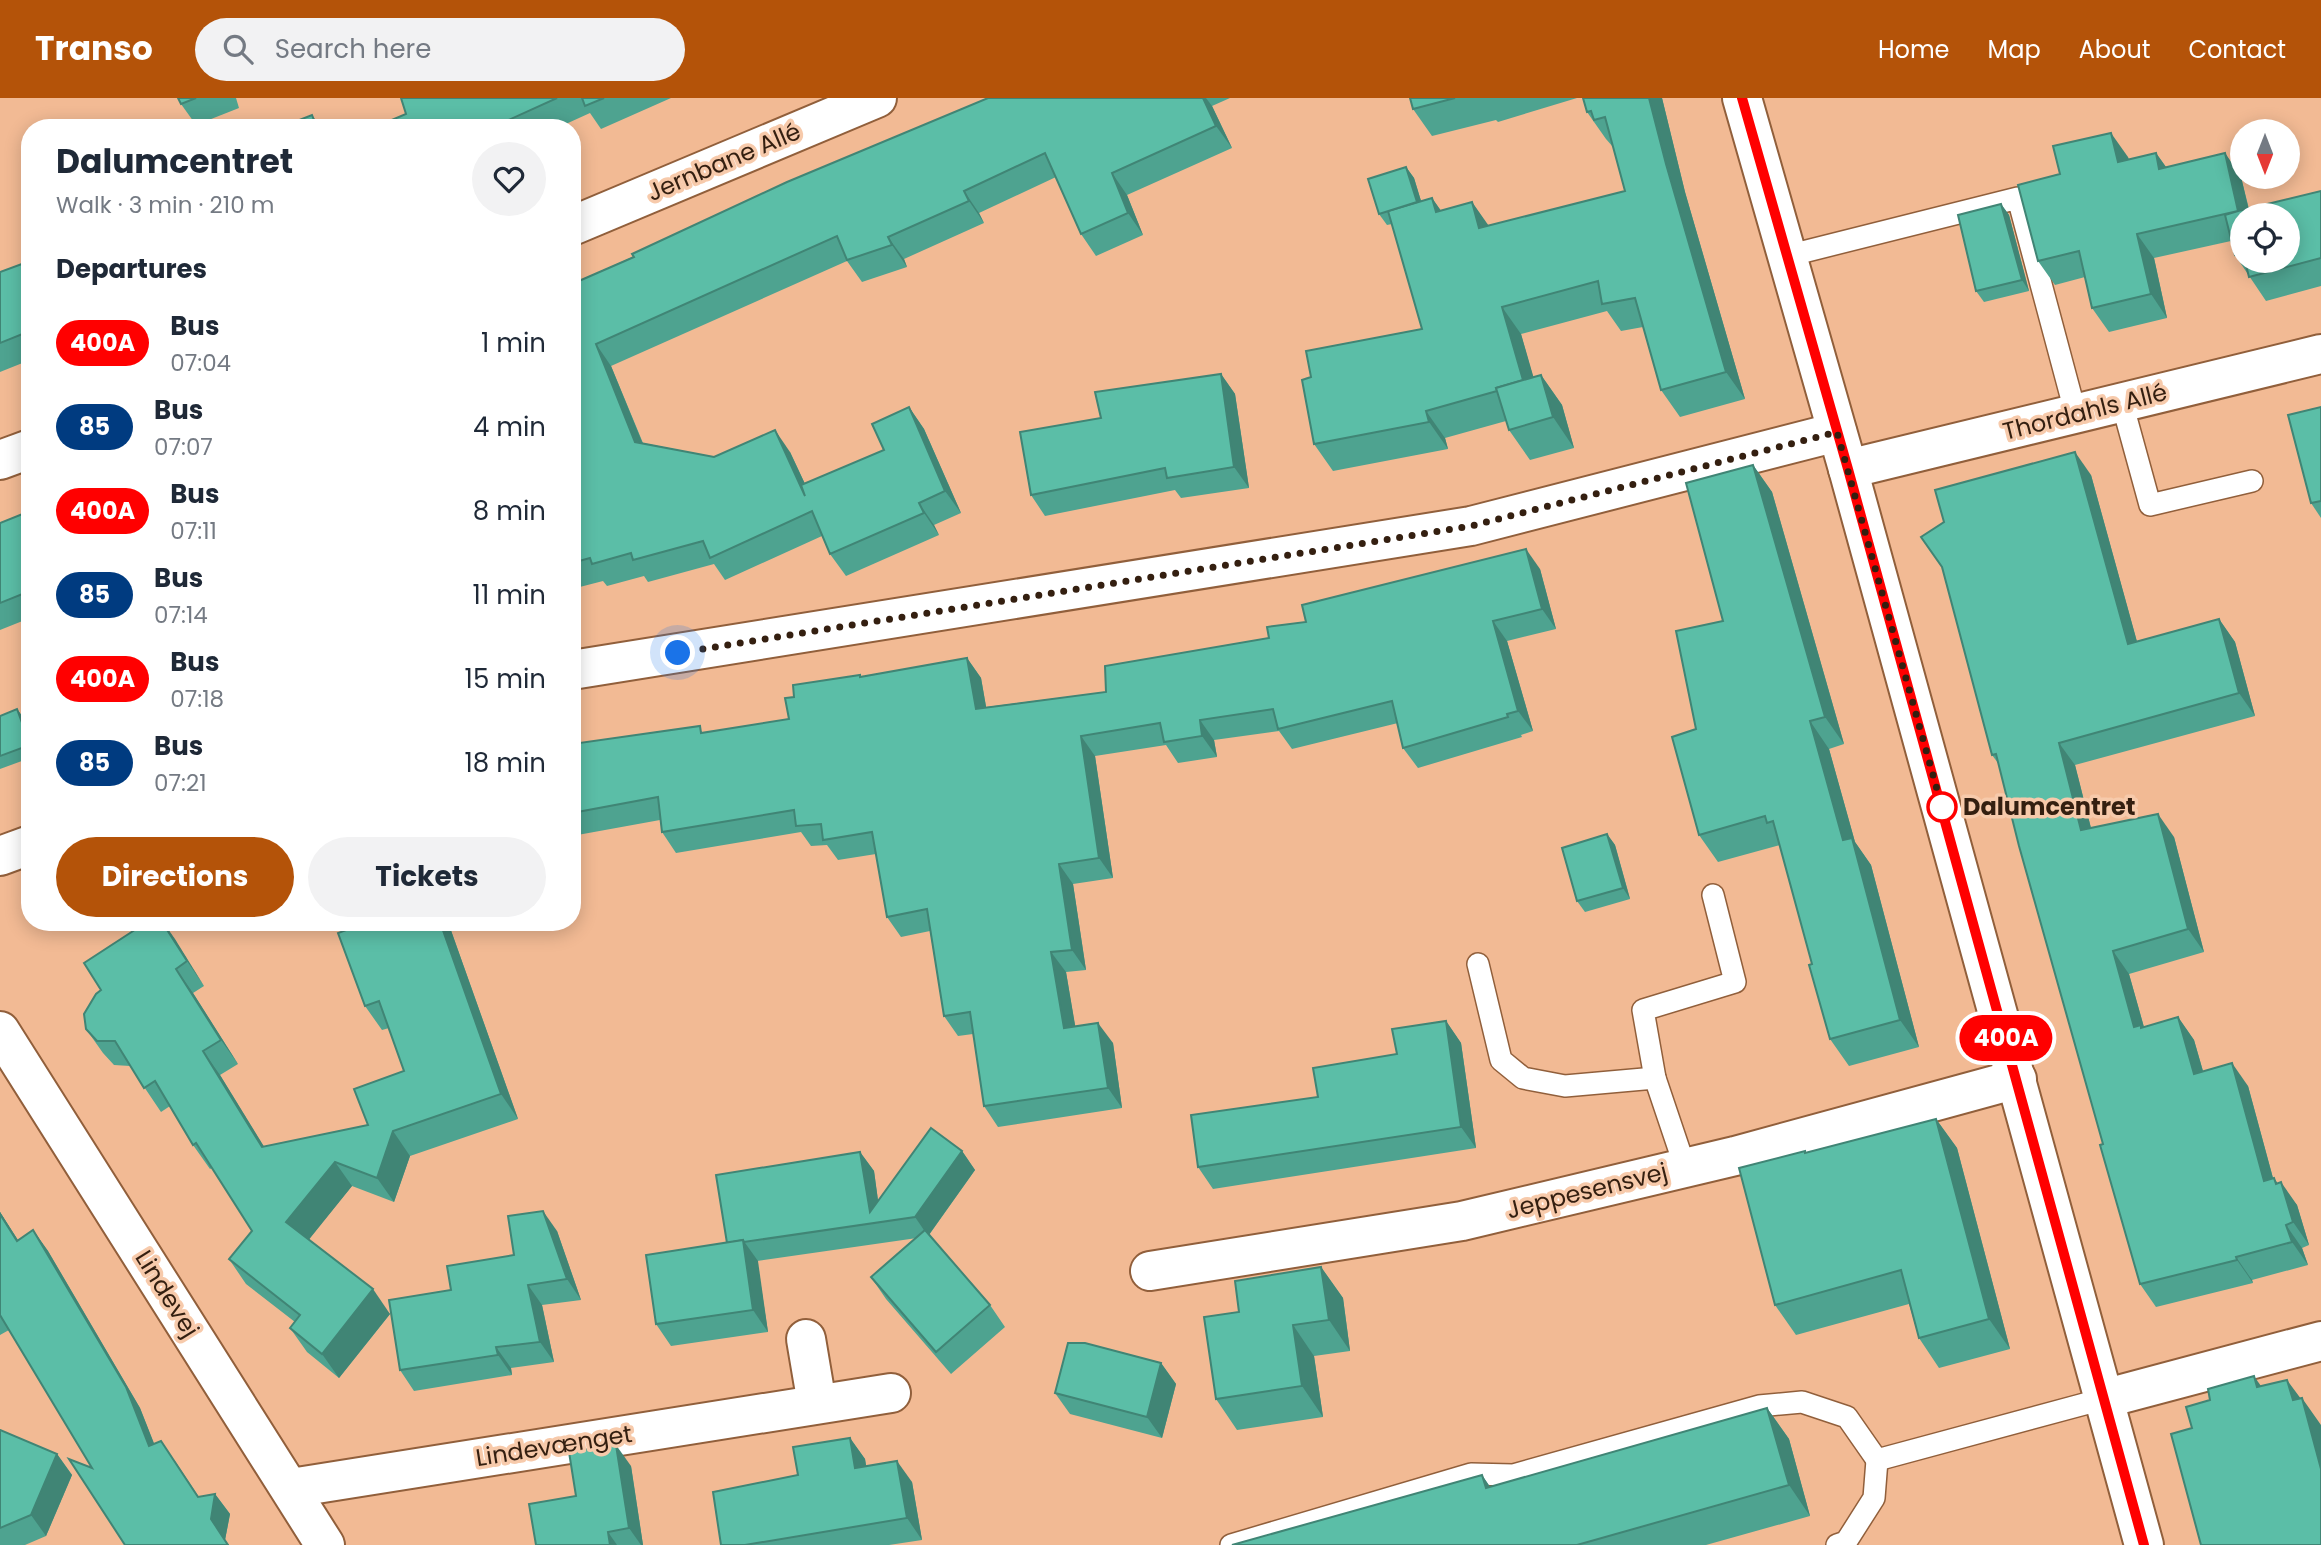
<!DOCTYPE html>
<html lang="en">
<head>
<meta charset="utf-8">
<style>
  body { margin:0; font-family:Poppins,sans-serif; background:#f2f2f3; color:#1f2937; height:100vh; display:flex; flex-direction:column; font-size:26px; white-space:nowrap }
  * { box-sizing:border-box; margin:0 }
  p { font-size:23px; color:#747a83 }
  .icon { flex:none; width:38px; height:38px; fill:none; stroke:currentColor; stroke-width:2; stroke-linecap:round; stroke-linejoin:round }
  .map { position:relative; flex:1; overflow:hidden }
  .panel { position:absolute; left:21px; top:21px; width:560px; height:812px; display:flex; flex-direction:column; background:#fff; border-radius:28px; box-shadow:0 4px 18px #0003 }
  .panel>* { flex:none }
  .badge { padding:0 14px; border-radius:23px; font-size:24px; line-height:46px }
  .needle { width:46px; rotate:180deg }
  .tools { position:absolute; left:2230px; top:21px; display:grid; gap:14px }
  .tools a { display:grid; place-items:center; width:70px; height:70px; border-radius:50%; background:#fff; box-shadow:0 4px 18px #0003; font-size:35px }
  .you { position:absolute; width:35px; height:35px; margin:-18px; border:5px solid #fff; border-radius:50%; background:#1a73e8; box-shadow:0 0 0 10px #1a73e833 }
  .map>.badge { position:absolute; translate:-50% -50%; box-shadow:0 0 0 4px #fff }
  h2 { padding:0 35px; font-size:26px; line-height:63px }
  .round { display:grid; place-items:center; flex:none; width:74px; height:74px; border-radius:37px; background:#f2f2f3 }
  .summary { display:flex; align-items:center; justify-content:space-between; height:119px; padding:0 35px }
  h1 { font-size:33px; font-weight:700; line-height:52px }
  .cta { display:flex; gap:14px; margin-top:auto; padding:14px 35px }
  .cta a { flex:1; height:80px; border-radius:42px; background:#b45309; color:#fff; font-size:28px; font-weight:700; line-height:80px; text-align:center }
  .cta a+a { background:#f2f2f3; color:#1f2937 }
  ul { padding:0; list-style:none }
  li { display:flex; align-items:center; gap:21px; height:84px; padding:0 35px }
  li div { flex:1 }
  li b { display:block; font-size:26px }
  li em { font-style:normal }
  li .badge { min-width:77px; font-weight:700; text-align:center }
  header { display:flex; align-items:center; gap:42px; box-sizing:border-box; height:98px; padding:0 35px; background:#b45309; color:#fff }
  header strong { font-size:33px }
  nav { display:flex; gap:38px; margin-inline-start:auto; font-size:24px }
  .search { width:490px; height:63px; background:#f2f2f3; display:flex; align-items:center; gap:18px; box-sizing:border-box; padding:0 24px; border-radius:38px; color:#747a83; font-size:26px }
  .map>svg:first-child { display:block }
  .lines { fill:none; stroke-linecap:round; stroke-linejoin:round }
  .service-casing { stroke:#915f3b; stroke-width:24 }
  .minor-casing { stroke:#915f3b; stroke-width:42 }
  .tertiary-casing { stroke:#915f3b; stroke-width:42 }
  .service { stroke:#fff; stroke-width:21 }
  .minor { stroke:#fff; stroke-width:38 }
  .tertiary { stroke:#fff; stroke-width:38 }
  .wall { fill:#4ea390; fill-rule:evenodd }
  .shaded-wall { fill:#408575 }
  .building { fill:#5bbea7; stroke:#408575; stroke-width:2 }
  .line-casing { stroke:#fff; stroke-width:16 }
  .line { stroke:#f00; stroke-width:10 }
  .walk { stroke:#341f10; stroke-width:7; stroke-dasharray:0 12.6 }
  .stop-dot { fill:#fff; stroke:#f00; stroke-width:3.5 }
  .labels { text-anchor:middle; stroke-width:7; stroke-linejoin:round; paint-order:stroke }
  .street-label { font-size:24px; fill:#341f10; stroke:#f7caab }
  .stop-label { font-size:24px; font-weight:bold; fill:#341f10; stroke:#f7caab; text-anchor:start }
</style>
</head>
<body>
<header>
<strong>Transo</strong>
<div class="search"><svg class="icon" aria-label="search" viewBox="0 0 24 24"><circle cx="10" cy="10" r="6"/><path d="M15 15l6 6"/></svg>Search here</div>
<nav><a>Home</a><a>Map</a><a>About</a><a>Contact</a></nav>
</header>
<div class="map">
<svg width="2321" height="1447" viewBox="0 0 2321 1447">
  <rect width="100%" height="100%" fill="#f2ba94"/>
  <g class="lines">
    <g class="service-casing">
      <g id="service">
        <path d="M1787 158 2018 100 2076 317"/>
        <path d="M2122 305 2150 407 2252 383"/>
        <path d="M1478 866 1501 962 1523 980 1565 988 1655 980 1685 1069"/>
        <path d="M1655 980 1643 912 1735 884 1713 797"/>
        <path d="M1231 1447 1471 1376 1513 1377 1759 1308 1802 1304 1847 1319 1877 1362 2103 1301"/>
        <path d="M1837 1447 1846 1444 1874 1400 1877 1362"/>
      </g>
    </g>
    <g class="minor-casing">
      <g id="minor">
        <path d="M572 128 877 0"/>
        <path d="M0 362 30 351"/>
        <path d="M1848 371 2321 256"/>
        <path d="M572 572 1471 428 1837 334"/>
        <path d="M0 758 30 747"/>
        <path d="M0 933 325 1447"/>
        <path d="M1150 1173 1462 1123 1735 1058 2017 981"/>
        <path d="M806 1241 817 1306"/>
        <path d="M2103 1301 2321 1243"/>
        <path d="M291 1390 891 1295"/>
      </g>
    </g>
    <g class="tertiary-casing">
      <path id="tertiary" d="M1742 0 1848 371 2144 1447"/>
    </g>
    <use href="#service" class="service"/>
    <use href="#minor" class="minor"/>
    <use href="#tertiary" class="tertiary"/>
  </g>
  <g class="wall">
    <path d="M178 0H236L239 10 196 27 181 6Z"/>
    <path d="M401 0H671L601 31 590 15 557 30H373L406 16Z"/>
    <path d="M988 0H1230L1212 8 1232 50 1127 97 1143 137 1096 158 1081 136 1056 79 979 115 984 125 904 161 907 169 862 184 847 163 611 268 643 345 714 359 790 354 805 386 884 352 909 309 924 331 961 415 934 427 939 437 846 478 830 456 822 438 725 482 714 466 648 484 644 478 607 488 603 483 572 491V419L578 417 572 186Z"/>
    <path d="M1410 0H1577L1498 24 1496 22 1432 38 1413 11Z"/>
    <path d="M1662 0 1685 94 1745 301 1680 319 1661 292 1643 229 1621 233 1607 213 1521 236 1533 279 1541 277 1562 307 1574 350 1530 362 1509 332 1506 323 1445 340 1448 351 1333 373 1314 346 1311 279 1422 231 1392 126 1387 127 1379 116 1406 69 1414 80 1421 103 1432 100 1441 113 1472 104 1488 128 1625 93 1614 49H1613L1606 41 1587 14Z"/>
    <path d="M2156 55 2166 69 2225 55 2241 79 2249 111 2321 93V188L2266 203 2235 157 2231 143 2154 160 2167 220 2109 234 2092 210 2085 179 2055 187 2038 163 2060 76 2128 59 2129 62ZM2242 117 2287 163H2242Z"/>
    <path d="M2001 106 2009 117 2029 193 1984 204 1976 193Z"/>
    <path d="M30 163V262L0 274V174Z"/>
    <path d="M1221 276 1235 296 1249 390 1181 400 1175 392 1045 418 1031 397 1101 320Z"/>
    <path d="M2321 309V420L2311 405Z"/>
    <path d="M1753 367 1772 394 1844 646 1829 651 1855 744 1871 767 1919 949 1849 968 1830 941 1812 866 1780 747 1718 764 1699 737 1696 631 1723 523Z"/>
    <path d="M2091 377 2137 544 2219 521 2235 544 2255 618 2075 667 2091 730 2174 739 2204 854 2129 876 2144 929 2178 919 2194 942 2203 973 2248 988 2273 1080 2297 1107 2309 1147 2302 1150 2308 1167 2252 1182 2253 1185 2156 1209 2140 1186 2103 1046 1998 665 1992 657Z"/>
    <path d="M30 413V520L0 532V425Z"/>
    <path d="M1540 471 1556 531 1507 543 1533 633 1521 637 1522 639 1418 670 1403 650 1398 625 1292 651 1279 633 1214 642 1217 659 1178 665 1166 647 1095 658 1113 780 1073 786 1086 872 1066 874 1075 928 1113 945 1122 1010 998 1029 984 1008 973 936 958 938 944 918 930 833 901 839 887 819 876 756 838 762 827 747 811 748 801 734 676 755 662 734 660 722 572 738V646L704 635 789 621 794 599 861 579 967 560 981 580 986 609 1106 594 1269 540 1306 524Z"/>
    <path d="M17 611 25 622 30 635V660L0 671V618Z"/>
    <path d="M1607 736 1615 747 1630 801 1585 814 1577 803Z"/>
    <path d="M163 824 204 888 193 895 238 966 220 977 264 1049 368 1027 404 973 389 930 382 932 365 908 352 830 350 824H448L518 1021 410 1058 394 1104 352 1088 308 1142 390 1216 339 1280 307 1254 290 1230 295 1224 246 1186 229 1161 252 1133 212 1070 210 1071 193 1047 170 1008 161 1014 130 968 114 967 103 955 86 931 101 892Z"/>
    <path d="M1446 923 1461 945 1476 1050 1213 1091 1198 1069 1318 999 1397 956Z"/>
    <path d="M1936 1021 1957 1050 2010 1251 1939 1270 1919 1240 1909 1206 1796 1237 1775 1207Z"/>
    <path d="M962 1053 975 1072 929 1137 990 1207 1005 1229 951 1276 886 1201 871 1179 917 1140 757 1163 768 1234 671 1248 656 1226 727 1145 860 1054 874 1073 878 1103Z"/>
    <path d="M0 1114 18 1142 33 1132 48 1153 140 1310 154 1346 175 1363 199 1399 215 1396 230 1416 225 1442 92 1370 9 1232 0 1237Z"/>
    <path d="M557 1133 581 1202 542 1207 554 1264 511 1270 512 1277 414 1293 400 1272 451 1192Z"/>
    <path d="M1321 1169 1343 1200 1350 1253 1314 1258 1323 1319 1237 1332 1216 1301 1239 1214Z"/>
    <path d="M1161 1265 1176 1286 1162 1340 1070 1316 1055 1295Z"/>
    <path d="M1767 1310 1789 1341 1810 1418 1706 1447H1232L1482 1377 1490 1389Z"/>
    <path d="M0 1332 57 1356 72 1377 46 1438 25 1447H0Z"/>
    <path d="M850 1340 865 1361 866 1368 912 1384 922 1442 889 1447H721L798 1377Z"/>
    <path d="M631 1368 643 1447H536Z"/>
  </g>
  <g class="shaded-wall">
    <path d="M1203 0H1206L1212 8 1232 50 1216 28Z"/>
    <path d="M1649 0H1662L1685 94 1745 301 1726 274 1666 66Z"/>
    <path d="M312 17 321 30H317Z"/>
    <path d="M2111 35 2128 59 2135 88 2118 64Z"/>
    <path d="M2156 55 2173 79 2159 71Z"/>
    <path d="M2225 55 2241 79 2250 117 2238 113Z"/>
    <path d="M1406 69 1414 80 1425 116 1417 105Z"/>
    <path d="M1112 75 1127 97 1143 137 1128 115Z"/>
    <path d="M964 93 979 115 984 125 969 103Z"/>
    <path d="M1432 100 1451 127 1436 114Z"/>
    <path d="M1472 104 1491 131 1479 130Z"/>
    <path d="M2001 106 2009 117 2029 193 2022 182Z"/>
    <path d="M2137 136 2154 160 2167 220 2151 196Z"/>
    <path d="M888 139 904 161 907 169 892 147Z"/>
    <path d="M1502 209 1521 236 1543 312 1524 285Z"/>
    <path d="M596 246 611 268 651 366 635 344Z"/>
    <path d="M1221 276 1235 296 1249 390 1234 369Z"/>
    <path d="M1541 277 1562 307 1574 350 1553 319Z"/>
    <path d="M909 309 924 331 961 415 945 393Z"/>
    <path d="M1426 313 1445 340 1448 351 1429 324Z"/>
    <path d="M775 332 790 354 821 420 805 398Z"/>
    <path d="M2075 354 2091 377 2144 569 2128 546Z"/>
    <path d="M1753 367 1772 394 1844 646 1825 619Z"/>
    <path d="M919 405 934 427 939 437 924 415Z"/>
    <path d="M1526 451 1540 471 1556 531 1542 511Z"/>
    <path d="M2219 521 2235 544 2255 618 2239 595Z"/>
    <path d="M1493 523 1507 543 1533 633 1518 613Z"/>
    <path d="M967 560 981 580 990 631 976 611Z"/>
    <path d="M17 611 25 622 30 635V645Z"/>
    <path d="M1200 622 1214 642 1217 659 1202 638Z"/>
    <path d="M1810 623 1829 651 1855 744 1871 767 1919 949 1900 922 1843 742Z"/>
    <path d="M1081 638 1095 658 1113 780 1099 760Z"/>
    <path d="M2059 645 2075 667 2097 754 2081 732Z"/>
    <path d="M2158 716 2174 739 2204 854 2188 831Z"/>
    <path d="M1607 736 1615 747 1630 801 1623 790Z"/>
    <path d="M1059 766 1073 786 1086 872 1072 852Z"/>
    <path d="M163 824 175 841 204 888 187 863Z"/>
    <path d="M440 824H448L518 1021 501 996Z"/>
    <path d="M2113 853 2129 876 2145 933 2134 929Z"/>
    <path d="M1051 854 1066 874 1079 950 1064 930Z"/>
    <path d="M176 871 193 895 238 966 221 942Z"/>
    <path d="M2178 919 2194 942 2210 998 2194 976Z"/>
    <path d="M1446 923 1461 945 1476 1050 1461 1029Z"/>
    <path d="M1098 925 1113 945 1122 1010 1108 990Z"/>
    <path d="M203 953 220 977 279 1073 262 1049Z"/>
    <path d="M2232 965 2248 988 2280 1106 2264 1083Z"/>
    <path d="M1936 1021 1957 1050 2010 1251 1989 1221Z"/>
    <path d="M393 1033 410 1058 394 1104 377 1080Z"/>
    <path d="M962 1053 975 1072 928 1138 915 1119Z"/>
    <path d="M860 1054 874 1073 881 1124 870 1114Z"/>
    <path d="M335 1064 352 1088 303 1149 286 1124Z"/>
    <path d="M2274 1080 2284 1095 2281 1084 2297 1107 2309 1147 2293 1124Z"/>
    <path d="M543 1113 557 1133 581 1202 567 1181Z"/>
    <path d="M0 1114 31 1163 0 1116Z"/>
    <path d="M2286 1127 2302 1150 2308 1167 2292 1144Z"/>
    <path d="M33 1132 48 1153 140 1310 163 1368 149 1348Z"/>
    <path d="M743 1142 758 1163 768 1234 753 1212Z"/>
    <path d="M2236 1159 2252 1182 2253 1185 2237 1162Z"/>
    <path d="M1321 1169 1343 1200 1350 1253 1329 1222Z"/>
    <path d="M528 1187 542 1207 554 1264 540 1244Z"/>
    <path d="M373 1191 390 1216 339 1280 322 1256Z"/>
    <path d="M1293 1227 1314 1258 1323 1319 1302 1288Z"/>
    <path d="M496 1249 511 1270 512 1277 498 1257Z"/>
    <path d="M1161 1265 1176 1286 1162 1340 1147 1319Z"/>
    <path d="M2254 1278 2281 1317 2257 1289Z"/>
    <path d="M2287 1282 2304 1305 2302 1300 2321 1327V1371L2293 1302Z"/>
    <path d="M1767 1310 1789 1341 1810 1418 1789 1387Z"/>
    <path d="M850 1340 865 1361 870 1391 855 1370Z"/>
    <path d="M161 1343 211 1418 215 1396 230 1416 225 1442 229 1447H228Z"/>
    <path d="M616 1347 631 1368 643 1447H641L629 1430Z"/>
    <path d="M57 1356 72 1377 46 1438 31 1417Z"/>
    <path d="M897 1363 912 1384 922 1442 907 1420Z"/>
    <path d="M1482 1377 1503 1408 1486 1390Z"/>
    <path d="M608 1434 617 1447H610Z"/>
  </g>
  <g class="building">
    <path d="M178 0H196L181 6Z"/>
    <path d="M401 0H557L491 30H373L406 16Z"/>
    <path d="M582 0H604L585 8Z"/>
    <path d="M988 0H1203L1216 28 1112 75 1128 115 1081 136 1045 55 964 93 969 103 888 139 892 147 847 162 837 138 596 246 635 344 714 359 775 332 805 398 801 387 884 352 872 326 909 309 945 393 919 405 924 415 830 456 812 413 710 460 703 443 633 462 631 455 592 466 590 460 572 465V419L578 417 572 397V186L634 159 632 156 787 84Z"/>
    <path d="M1410 0H1455L1413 11Z"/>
    <path d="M1583 0H1649L1666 66 1726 274 1661 292 1635 200 1602 206 1598 183 1502 209 1523 282 1496 290 1497 293 1426 313 1429 324 1314 346 1302 282 1311 279 1306 253 1422 231 1388 113 1432 100 1436 114 1472 104 1479 130 1625 93 1605 19 1594 22 1591 13 1587 14Z"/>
    <path d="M312 17 317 30H279Z"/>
    <path d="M2111 35 2118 64 2156 55 2159 71 2225 55 2238 113 2321 93V160L2249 179 2245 163H2287V117H2242V155L2235 157 2225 117 2238 113 2137 136 2151 196 2092 210 2079 153 2038 163 2018 87 2060 76 2053 48Z"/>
    <path d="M1406 69 1417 104 1379 116 1368 81Z"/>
    <path d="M2001 106 2022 182 1976 193 1958 117Z"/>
    <path d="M30 163V233L0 245V174Z"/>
    <path d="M1221 276 1234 369 1167 380 1165 370 1031 397 1020 334 1101 320 1095 294Z"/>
    <path d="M1541 277 1553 319 1509 332 1496 290Z"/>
    <path d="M2321 309V403L2311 405 2288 317Z"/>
    <path d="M2075 354 2128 546 2219 521 2239 595 2059 645 2081 732 2158 716 2188 831 2113 853 2134 929 2141 927V930L2178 919 2194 976 2232 965 2264 1083 2274 1080 2276 1086 2281 1084 2293 1124 2286 1127 2292 1144 2236 1159 2237 1162 2140 1186 2100 1047 2103 1046 2019 748 1996 656 1992 657 1942 469 1921 439 1944 424 1935 392Z"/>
    <path d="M1753 367 1825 619 1810 623 1843 742 1852 740 1900 922 1830 941 1809 867 1812 866 1773 723 1767 725 1765 718 1699 737 1672 639 1696 631 1676 533 1723 523 1686 385Z"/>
    <path d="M30 413V493L0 505V425Z"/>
    <path d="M1526 451 1542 511 1493 523 1518 613 1507 616 1508 619 1403 650 1392 603 1278 631 1273 611 1200 622 1202 638 1164 644 1160 625 1081 638 1099 760 1059 766 1072 852 1051 854 1064 930 1098 925 1108 990 984 1008 970 914 944 918 927 811 887 819 872 734 823 742 821 726 796 728 794 712 662 734 658 699 572 715V646L700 628 701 635 789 621 785 600 794 599 793 587 860 577V579L967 560 976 611 1106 594 1105 568 1269 540 1267 529 1306 524 1302 507Z"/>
    <path d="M17 611 30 647 0 658V618Z"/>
    <path d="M1607 736 1623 790 1577 803 1562 750Z"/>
    <path d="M147 824H162L187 863 176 871 221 942 203 953 262 1049 368 1027 354 991 404 973 379 903 365 908 338 835 352 830 350 824H440L501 996 393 1033 377 1080 335 1064 286 1124 373 1191 322 1256 290 1230 300 1217 229 1161 252 1133 196 1045 193 1047 155 983 144 990 115 943H97L86 931 84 916 96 896 101 892 84 865Z"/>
    <path d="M1446 923 1461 1029 1198 1069 1191 1017 1318 999 1313 970 1397 956 1392 931Z"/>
    <path d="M1936 1021 1989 1221 1919 1240 1901 1172 1775 1207 1739 1070 1805 1053V1055Z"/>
    <path d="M931 1030 962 1053 915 1119 744 1144 743 1142 727 1145 716 1077 860 1054 870 1114Z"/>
    <path d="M543 1113 567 1181 528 1187 540 1244 496 1249 498 1257 400 1272 389 1202 451 1192 447 1168 514 1157 508 1118Z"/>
    <path d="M0 1116 17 1143 33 1132 126 1289 149 1348 161 1343 198 1399 215 1396 211 1421 228 1447H125L69 1361 92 1370 0 1217Z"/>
    <path d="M925 1132 990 1207 936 1254 871 1179Z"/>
    <path d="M743 1142 753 1212 656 1226 646 1157Z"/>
    <path d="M1321 1169 1329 1222 1293 1227 1302 1288 1216 1301 1204 1219 1239 1214 1235 1183Z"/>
    <path d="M1068 1245H1085L1161 1265 1147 1319 1055 1295Z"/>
    <path d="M2254 1278 2257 1289 2287 1282 2293 1302 2302 1300 2321 1371V1447H2201L2171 1336 2192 1330 2186 1309 2210 1302 2208 1291Z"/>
    <path d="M1767 1310 1789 1387 1577 1447H1232L1482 1377 1486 1390Z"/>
    <path d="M0 1332 57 1356 31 1417 0 1430Z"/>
    <path d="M850 1340 855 1370 897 1363 907 1420 745 1447H721L713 1394 798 1377 793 1349Z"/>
    <path d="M616 1347 629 1430 608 1434 610 1447H536L529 1406 576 1398 569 1354Z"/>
  </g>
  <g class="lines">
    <g class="line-casing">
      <path id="line" d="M1742 0 1848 371 2144 1447"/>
    </g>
    <use href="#line" class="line"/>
    <path class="walk" d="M678 555 1471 428 1837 334 1942 709"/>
  </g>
  <circle class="stop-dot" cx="1942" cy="709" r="14"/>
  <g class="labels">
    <g class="street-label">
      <text transform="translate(724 64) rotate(-23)" y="8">Jernbane Allé</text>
      <text transform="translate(2085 314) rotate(-14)" y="8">Thordahls Allé</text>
      <text transform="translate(1587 1093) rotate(-14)" y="8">Jeppesensvej</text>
      <text transform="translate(167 1196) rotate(58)" y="8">Lindevej</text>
      <text transform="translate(554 1348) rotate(-9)" y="8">Lindevænget</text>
    </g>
    <g class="stop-label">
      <text x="1963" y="717">Dalumcentret</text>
    </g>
  </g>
</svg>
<div class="tools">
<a><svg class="needle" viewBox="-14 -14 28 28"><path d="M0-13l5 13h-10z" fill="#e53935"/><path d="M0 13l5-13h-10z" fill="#747a83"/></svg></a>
<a><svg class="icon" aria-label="locate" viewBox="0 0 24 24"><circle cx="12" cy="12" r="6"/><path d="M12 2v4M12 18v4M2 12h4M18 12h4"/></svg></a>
</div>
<div class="you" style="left:678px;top:555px"></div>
<b class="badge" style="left:2006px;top:940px;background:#f00;color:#fff">400A</b>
<section class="panel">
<div class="summary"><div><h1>Dalumcentret</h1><p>Walk · 3 min · 210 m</p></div><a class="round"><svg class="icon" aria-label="heart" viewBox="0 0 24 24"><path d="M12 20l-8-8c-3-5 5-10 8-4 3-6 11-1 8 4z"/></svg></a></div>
<h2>Departures</h2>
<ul>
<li><span class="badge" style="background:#f00;color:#fff">400A</span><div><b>Bus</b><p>07:04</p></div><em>1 min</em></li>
<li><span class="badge" style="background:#003b80;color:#fff">85</span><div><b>Bus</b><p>07:07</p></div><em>4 min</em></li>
<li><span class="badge" style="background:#f00;color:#fff">400A</span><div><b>Bus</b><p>07:11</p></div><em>8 min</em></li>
<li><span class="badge" style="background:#003b80;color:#fff">85</span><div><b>Bus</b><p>07:14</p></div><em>11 min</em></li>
<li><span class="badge" style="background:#f00;color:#fff">400A</span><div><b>Bus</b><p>07:18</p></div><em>15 min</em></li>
<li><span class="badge" style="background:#003b80;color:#fff">85</span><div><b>Bus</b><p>07:21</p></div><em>18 min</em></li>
</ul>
<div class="cta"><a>Directions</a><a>Tickets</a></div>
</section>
</div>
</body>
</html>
